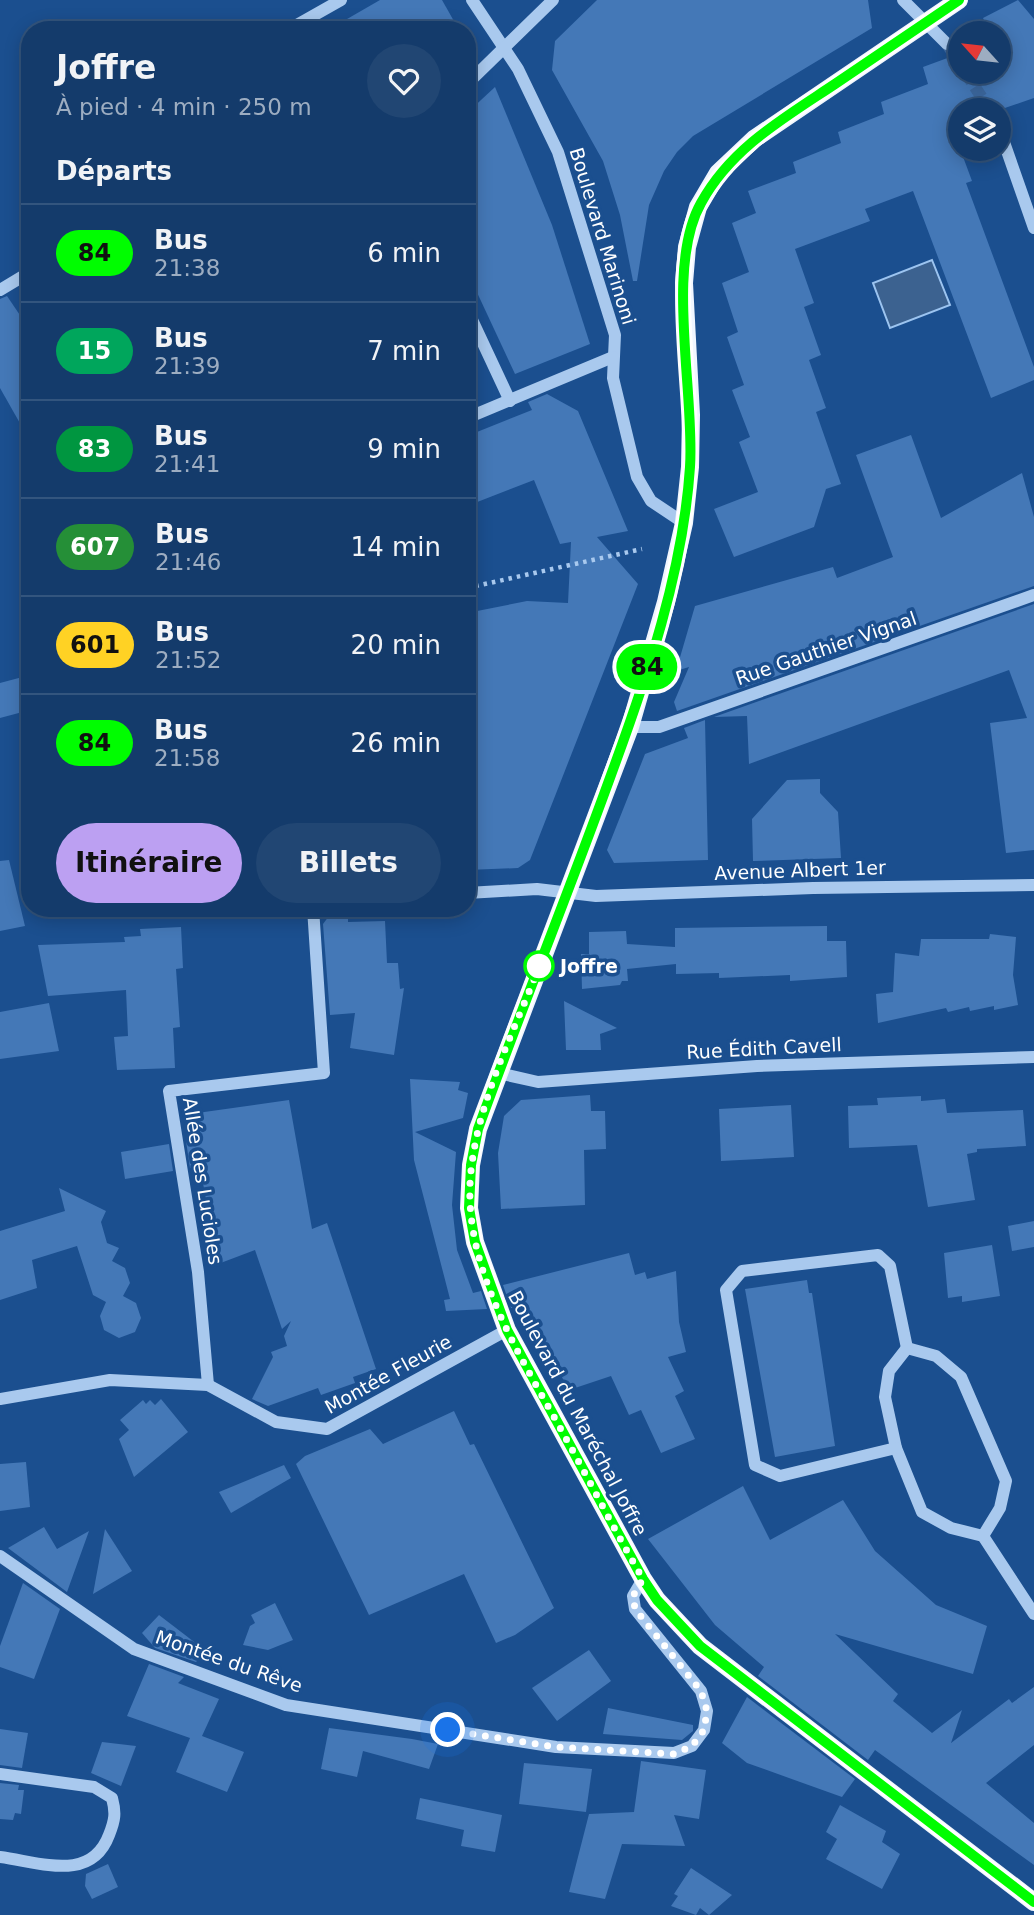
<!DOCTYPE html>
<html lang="fr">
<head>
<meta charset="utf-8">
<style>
  body { margin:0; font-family:"DejaVu Sans",sans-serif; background:#214673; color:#f1f3f6; height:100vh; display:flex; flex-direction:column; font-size:26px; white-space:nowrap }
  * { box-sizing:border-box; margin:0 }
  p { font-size:23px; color:#9dadc1 }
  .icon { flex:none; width:38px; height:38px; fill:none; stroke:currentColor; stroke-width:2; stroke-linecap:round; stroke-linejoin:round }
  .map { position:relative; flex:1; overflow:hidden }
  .drawer { position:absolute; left:21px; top:21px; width:455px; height:896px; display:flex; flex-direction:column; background:#143b6b; border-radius:28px; box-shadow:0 4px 18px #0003,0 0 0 2px #33557e }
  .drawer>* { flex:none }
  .badge { padding:0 14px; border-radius:23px; font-size:24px; line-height:46px }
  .needle { width:46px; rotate:297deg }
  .controls { position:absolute; left:948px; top:21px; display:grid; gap:14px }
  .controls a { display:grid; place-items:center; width:63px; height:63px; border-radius:50%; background:#143b6b; box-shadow:0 4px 18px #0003,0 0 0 2px #33557e; font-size:35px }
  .you { position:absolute; width:35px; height:35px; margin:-18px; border:5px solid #fff; border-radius:50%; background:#1a73e8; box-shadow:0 0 0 10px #1a73e833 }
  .map>.badge { position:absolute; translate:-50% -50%; box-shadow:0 0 0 4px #fff }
  h2 { padding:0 35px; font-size:26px; line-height:63px }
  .round { display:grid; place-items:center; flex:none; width:74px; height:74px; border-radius:37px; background:#214673 }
  .summary { display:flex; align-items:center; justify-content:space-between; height:119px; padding:0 35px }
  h1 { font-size:33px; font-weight:700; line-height:52px }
  .cta { display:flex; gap:14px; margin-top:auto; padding:14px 35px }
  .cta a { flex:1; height:80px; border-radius:42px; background:#bca0f2; color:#111; font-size:28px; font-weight:700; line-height:80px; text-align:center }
  .cta a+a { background:#214673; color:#f1f3f6 }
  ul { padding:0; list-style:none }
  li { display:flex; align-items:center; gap:21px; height:98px; padding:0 35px; border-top:2px solid #33557e }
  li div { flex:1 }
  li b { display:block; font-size:26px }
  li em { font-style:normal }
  li .badge { min-width:77px; font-weight:700; text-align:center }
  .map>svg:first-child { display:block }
  .water { fill:#3c6290; stroke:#9cc4f0; stroke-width:2 }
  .building { fill:#4478b7 }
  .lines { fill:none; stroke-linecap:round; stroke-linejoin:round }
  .minor-tunnel { stroke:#3d69a0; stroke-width:12; stroke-dasharray:12 6; stroke-linecap:butt }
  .path { stroke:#a9c9ee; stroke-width:4.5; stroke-dasharray:3.5 5; stroke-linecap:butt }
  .minor { stroke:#a9c9ee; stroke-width:12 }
  .major { stroke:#f0f6ff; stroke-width:18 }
  .line-casing { stroke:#fff; stroke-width:16 }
  .line { stroke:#00fd00; stroke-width:10 }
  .walk { stroke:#fff; stroke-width:7; stroke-dasharray:0 12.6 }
  .stop-dot { fill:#fff; stroke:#00fd00; stroke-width:3.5 }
  .labels { text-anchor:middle; stroke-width:7; stroke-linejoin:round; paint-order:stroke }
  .street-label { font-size:19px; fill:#fff; stroke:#1b4f8f }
  .stop-label { font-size:19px; font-weight:bold; fill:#fff; stroke:#1b4f8f; text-anchor:start }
</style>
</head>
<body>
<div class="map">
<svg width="1034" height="1915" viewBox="0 0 1034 1915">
  <rect width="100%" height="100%" fill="#1b4f8f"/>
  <path class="water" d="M932 260 950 305 890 328 873 283Z"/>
  <g class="building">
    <path d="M380 0H442L459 30H328Z"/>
    <path d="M597 0H868L872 28 693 136 677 152 664 171 649 205 637 281H633L620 215 603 161 552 70 555 41Z"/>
    <path d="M1018 0 1034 19V98L999 110H961V124L952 127 972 181 966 183 1034 367V380L991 398 913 191 865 209 870 221 795 249 814 303 804 307 821 355 809 360 826 408 816 412 841 484 826 489 814 527 734 557 714 509 758 492 739 442 750 437 732 390 744 385 727 337 738 332 722 283 749 272 732 223 756 213 748 191 796 173 793 162 841 143 838 132 884 114 881 102 928 84 923 67 961 53V72H999V33H990L983 18Z"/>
    <path d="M495 87 552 225 590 344 515 374 467 271V113Z"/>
    <path d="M7 296 30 330V441L0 388V299Z"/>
    <path d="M547 394 578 411 628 531 597 537 638 584 530 860 518 868 467 870V613L527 601 568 603 571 542 560 544 534 480 467 506V436L532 410 528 402Z"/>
    <path d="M911 435 941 518 1022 473 1034 517V586L677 711 674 702 689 667 676 671 695 606 833 567 837 578 893 557 856 455Z"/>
    <path d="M1034 604V850L1006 853 990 723 1027 718 1009 670 749 764 747 716 714 717Z"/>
    <path d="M30 675V710L0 718V683Z"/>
    <path d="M705 720 708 860 614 863 607 850 645 754 688 738 684 728Z"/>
    <path d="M820 779V793L838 812 841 858 753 861 752 819 787 780Z"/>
    <path d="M9 860 25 926 0 931V861Z"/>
    <path d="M348 915V922L385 921 387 963H398L400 989 404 988 394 1055 350 1048 355 1013 330 1015 323 924 329 916Z"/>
    <path d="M827 926V941H846L847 977 790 981V975L719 978V973L676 974V964L627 969 628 981H622L620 985 582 989 581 954H589V932L626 931 627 944 675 947V928Z"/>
    <path d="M181 927 183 968 176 969 180 1027 173 1028 175 1068 117 1070 114 1037 128 1036 126 990 48 996 38 945 125 942 124 937 141 936 140 929Z"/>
    <path d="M990 934 1016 937 1013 975 1018 1005 994 1010V1006L970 1011 969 1007 948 1012 946 1008 878 1023 876 994 893 992 895 953 919 956 921 939H989Z"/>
    <path d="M564 1001 617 1028 600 1034 601 1050H566Z"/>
    <path d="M49 1003 59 1051 0 1059V1012Z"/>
    <path d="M410 1079 460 1082 458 1090 468 1093 463 1118 415 1132 456 1152 452 1205 457 1250 473 1293 481 1291 487 1309 446 1311 444 1300 450 1299 414 1160Z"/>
    <path d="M590 1095 591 1111H605L606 1149 584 1150 585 1205 501 1209 498 1153 504 1116 521 1100Z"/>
    <path d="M921 1096V1101L945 1099 947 1113 1023 1110 1026 1146 977 1149V1152L967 1154 975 1200 928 1207 917 1145 849 1148 848 1106 878 1105 877 1098Z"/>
    <path d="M289 1100 312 1229 327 1223 376 1369 353 1377 355 1383 321 1395 318 1388 268 1406 252 1399 273 1357 271 1352 287 1346 284 1336 291 1321 282 1329 255 1250 218 1264 200 1167 190 1168 186 1141 195 1140 190 1114Z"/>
    <path d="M791 1105 794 1157 721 1161 719 1109Z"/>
    <path d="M169 1144 173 1171 125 1179 121 1152Z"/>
    <path d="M59 1188 106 1211 101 1222 107 1243 119 1248 112 1261 125 1268 130 1283 123 1296 136 1303 141 1318 135 1332 119 1338 104 1330 100 1316 106 1302 93 1295 77 1246 32 1260 37 1288 0 1300V1231L65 1211Z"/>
    <path d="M1034 1221V1247L1012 1251 1008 1226Z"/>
    <path d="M992 1245 1000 1296 962 1302V1296L948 1298 944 1253Z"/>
    <path d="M629 1253 635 1275 645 1272 647 1279 676 1271 679 1322 686 1352 668 1357 684 1391 675 1396 695 1439 661 1453 641 1410 629 1415 611 1376 569 1390 524 1308H511L503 1285Z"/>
    <path d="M807 1280 809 1293H812L835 1446 775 1457 745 1289Z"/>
    <path d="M161 1399 188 1432 134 1477 119 1439 129 1430 120 1420 143 1400 146 1404 150 1400 155 1405Z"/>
    <path d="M454 1411 470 1445 474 1444 554 1608 515 1635 496 1643 464 1574 369 1615 296 1464 305 1456 370 1429 383 1444Z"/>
    <path d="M26 1462 30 1507 0 1511V1464Z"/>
    <path d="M284 1465 291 1478 231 1513 219 1492Z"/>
    <path d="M743 1486 770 1540 843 1500 875 1551 936 1605 987 1626 973 1674 835 1634 898 1694 893 1701 932 1733 962 1710 951 1743 1009 1699 1012 1703 1034 1687V1745L986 1783 1034 1823V1865L875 1750 868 1760 758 1676 764 1667 715 1625 648 1539Z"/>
    <path d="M44 1527 57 1549 89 1531 67 1592 8 1548Z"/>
    <path d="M105 1529 132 1571 93 1594Z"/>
    <path d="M23 1583 60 1609 34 1679 0 1667V1646Z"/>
    <path d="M275 1603 293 1640 268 1650 243 1645 250 1626 255 1623 251 1615Z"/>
    <path d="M159 1615 206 1651 196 1662 155 1648 142 1633Z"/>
    <path d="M589 1650 611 1681 557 1721 532 1688Z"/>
    <path d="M149 1664 184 1677 178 1683 219 1699 202 1736 244 1752 227 1792 176 1772 190 1738 127 1716Z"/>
    <path d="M747 1697 855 1779 842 1797 747 1763 722 1743Z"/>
    <path d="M608 1708 693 1725V1731L682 1740 603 1734Z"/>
    <path d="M329 1728 412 1739 438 1744 429 1769 363 1751 357 1777 321 1769Z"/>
    <path d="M0 1729 28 1733 22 1768 0 1765Z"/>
    <path d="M102 1742 136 1746 121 1786 91 1773Z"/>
    <path d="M641 1761 706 1770 699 1819 674 1815 685 1846 622 1844 605 1899 569 1892 589 1814 634 1812Z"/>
    <path d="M524 1763 592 1769 586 1812 519 1804Z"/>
    <path d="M0 1783 19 1785 18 1790H24L21 1814 15 1813 13 1820 0 1819Z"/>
    <path d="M420 1798 502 1815 495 1852 461 1846 464 1830 416 1819Z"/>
    <path d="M840 1805 886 1831 882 1842 900 1854 882 1889 826 1859 837 1839 826 1832Z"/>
    <path d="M108 1864 118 1887 92 1899 85 1886 86 1874Z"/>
    <path d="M691 1868 732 1895 709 1915 700 1908 696 1915 671 1906 678 1896 674 1894Z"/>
  </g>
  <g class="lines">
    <g class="minor-tunnel">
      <path d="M947 44 961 65"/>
      <path d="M965 72 990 110"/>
    </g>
    <path class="path" d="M467 588 642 549"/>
    <g class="minor">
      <path d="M472 0 518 69 558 152 615 335 613 378 637 477 651 501 684 523"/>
      <path d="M903 0 947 44"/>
      <path d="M288 30 341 0"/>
      <path d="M467 84 553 0"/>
      <path d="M999 128 1034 228"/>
      <path d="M0 290 30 272"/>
      <path d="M467 309 510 401"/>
      <path d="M467 418 613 357"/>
      <path d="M630 727H659L1034 595"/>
      <path d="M467 893 537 889 596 896 813 888 1034 885"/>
      <path d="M124 909 135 908"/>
      <path d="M498 1073 538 1082 757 1066 1034 1057"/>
      <path d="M907 1348 889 1371 885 1397 896 1448 922 1512 951 1528 983 1536 1034 1614"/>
      <path d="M907 1348 936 1356 961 1377 1006 1481 1000 1508 983 1536"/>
      <path d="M208 1385 198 1272 169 1091 324 1073 313 908"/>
      <path d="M0 1399 110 1380 208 1385 276 1422 327 1429 507 1330"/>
      <path d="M896 1448 780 1476 755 1465 726 1290 742 1271 878 1255 890 1266 907 1348"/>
      <path d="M0 1556 134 1649 286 1705 556 1747 674 1753 692 1746 704 1730 707 1711 701 1691 635 1609 633 1596 643 1579"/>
      <path d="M0 1774 94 1787 112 1798C116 1813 115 1820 109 1835 91 1883 40 1862 0 1857"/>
    </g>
    <path class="major" d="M959 0 754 139 718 173 698 207 687 247 684 283 691 415 690 467 684 523 666 602 630 727 478 1129 471 1165 469 1208 475 1242 507 1330 643 1579 657 1600 700 1646 1034 1902"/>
  </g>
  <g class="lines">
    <g class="line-casing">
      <path id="line" d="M959 0C918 28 877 56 835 84 784 118 731 148 701 203 665 267 695 393 690 467 683 572 647 677 611 775 568 894 521 1010 478 1129L471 1165 469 1208 475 1242 507 1330 643 1579 657 1600 700 1646 1034 1902"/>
    </g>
    <use href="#line" class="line"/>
    <path class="walk" d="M448 1730 556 1747 674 1754 692 1746 704 1730 707 1711 701 1691 635 1609 633 1596 643 1579C617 1535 594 1489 569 1444 523 1359 457 1264 472 1163 481 1094 516 1027 541 962L539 966"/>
  </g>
  <circle class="stop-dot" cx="539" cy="966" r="14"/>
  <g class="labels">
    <g class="street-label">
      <text transform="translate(603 236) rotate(73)" y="7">Boulevard Marinoni</text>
      <text transform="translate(826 648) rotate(-19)" y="7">Rue Gauthier Vignal</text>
      <text transform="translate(800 870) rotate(-2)" y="7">Avenue Albert 1er</text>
      <text transform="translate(764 1048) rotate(-3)" y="7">Rue Édith Cavell</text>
      <text transform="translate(203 1181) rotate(81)" y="7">Allée des Lucioles</text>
      <text transform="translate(388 1374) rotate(-29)" y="7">Montée Fleurie</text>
      <text transform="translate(578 1413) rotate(62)" y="7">Boulevard du Maréchal Joffre</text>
      <text transform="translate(229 1661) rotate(19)" y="7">Montée du Rêve</text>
    </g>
    <g class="stop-label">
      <text x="560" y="973">Joffre</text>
    </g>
  </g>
</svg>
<div class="controls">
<a><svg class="needle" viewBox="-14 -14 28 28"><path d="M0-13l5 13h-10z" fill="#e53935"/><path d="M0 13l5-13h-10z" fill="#9dadc1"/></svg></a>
<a><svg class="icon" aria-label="layers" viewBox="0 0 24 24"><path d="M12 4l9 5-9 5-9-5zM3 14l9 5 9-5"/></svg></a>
</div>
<div class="you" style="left:448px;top:1730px"></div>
<b class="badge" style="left:647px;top:667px;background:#00fd00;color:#111">84</b>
<section class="drawer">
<div class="summary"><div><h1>Joffre</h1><p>À pied · 4 min · 250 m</p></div><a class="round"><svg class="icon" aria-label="heart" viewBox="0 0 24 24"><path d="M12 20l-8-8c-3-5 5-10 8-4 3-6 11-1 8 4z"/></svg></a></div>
<h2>Départs</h2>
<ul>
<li><span class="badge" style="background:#00fd00;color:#111">84</span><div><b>Bus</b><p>21:38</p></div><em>6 min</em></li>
<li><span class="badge" style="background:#00a65c;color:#fff">15</span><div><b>Bus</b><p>21:39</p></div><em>7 min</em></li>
<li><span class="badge" style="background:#009640;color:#fff">83</span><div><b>Bus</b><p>21:41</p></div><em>9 min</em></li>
<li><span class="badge" style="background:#258f37;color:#fff">607</span><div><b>Bus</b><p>21:46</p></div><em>14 min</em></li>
<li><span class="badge" style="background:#ffd224;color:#111">601</span><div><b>Bus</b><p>21:52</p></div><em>20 min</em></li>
<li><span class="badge" style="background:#00fd00;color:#111">84</span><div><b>Bus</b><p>21:58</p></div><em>26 min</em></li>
</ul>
<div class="cta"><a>Itinéraire</a><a>Billets</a></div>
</section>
</div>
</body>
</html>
